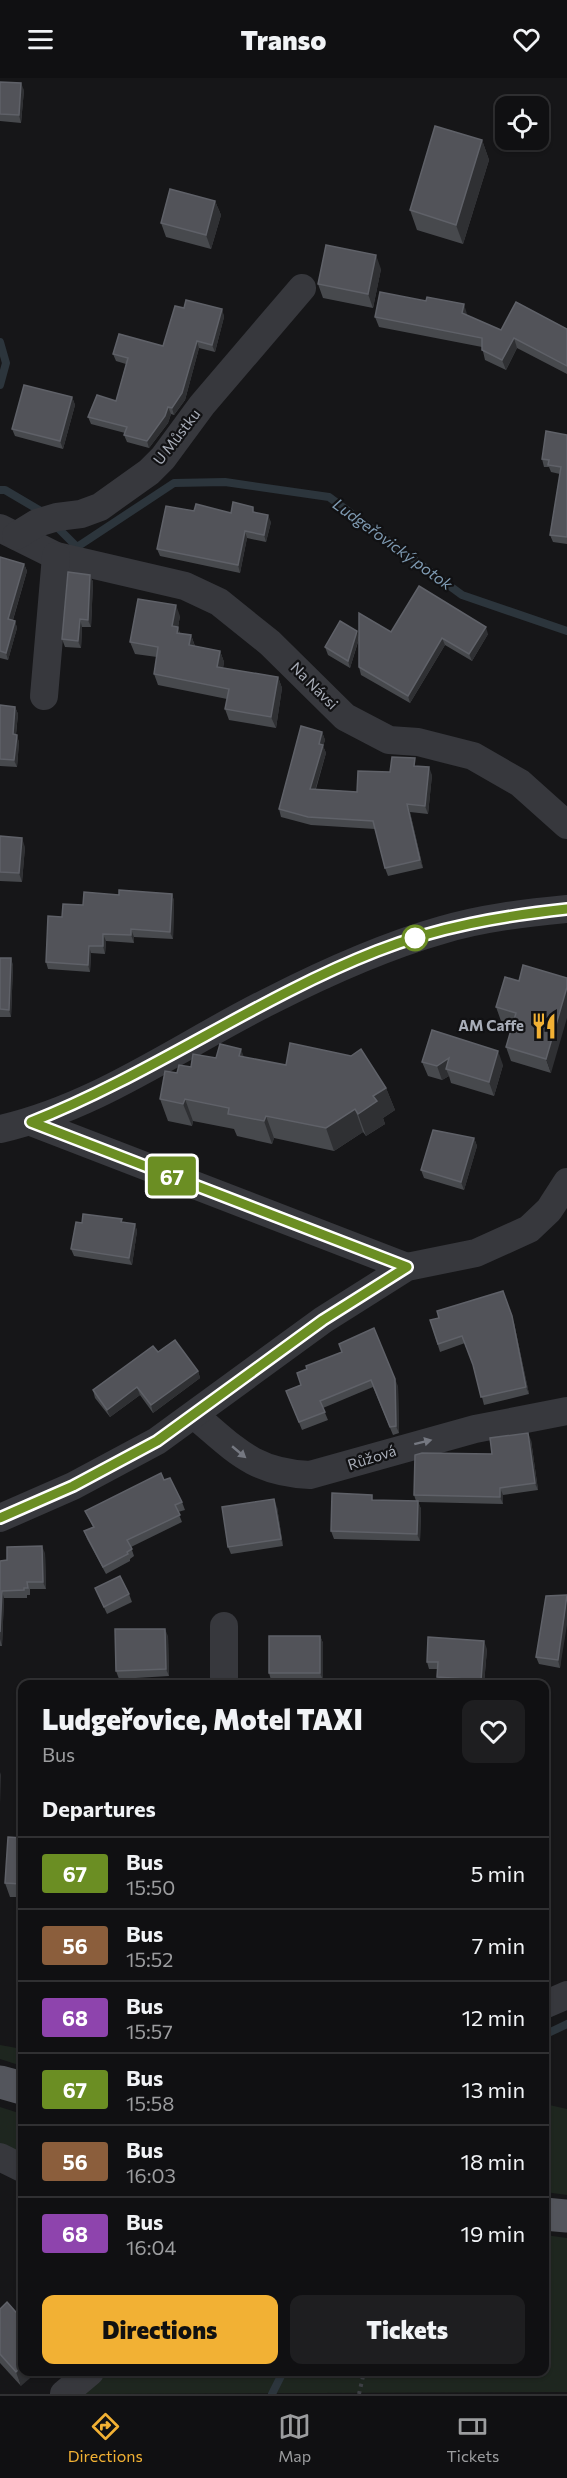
<!DOCTYPE html>
<html lang="en">
<head>
<meta charset="utf-8">
<style>
  body { margin:0; font-family:Commissioner,sans-serif; background:#1e1e20; color:#f1f3f6; height:100vh; display:flex; flex-direction:column; font-size:22px; white-space:nowrap }
  * { box-sizing:border-box; margin:0 }
  p { font-size:20px; color:#9c9d9f }
  .icon { flex:none; width:33px; height:33px; fill:none; stroke:currentColor; stroke-width:2; stroke-linecap:round; stroke-linejoin:round }
  .map { position:relative; flex:1; overflow:hidden }
  .panel { position:absolute; left:18px; top:1602px; width:531px; height:696px; display:flex; flex-direction:column; background:#101012; border-radius:12px; box-shadow:0 2px 4px #0004,0 0 0 2px #303032 }
  .panel>* { flex:none }
  .badge { padding:0 12px; border-radius:4px; font-size:21px; line-height:39px }
  .controls { position:absolute; left:495px; top:18px; display:grid; gap:12px }
  .controls a { display:grid; place-items:center; width:54px; height:54px; border-radius:12px; background:#101012; box-shadow:0 2px 4px #0004,0 0 0 2px #303032; font-size:30px }
  .map>.badge { position:absolute; translate:-50% -50%; box-shadow:0 0 0 3px #fff }
  h2 { padding:0 24px; font-size:22px; line-height:54px }
  .round { display:grid; place-items:center; flex:none; width:63px; height:63px; border-radius:12px; background:#1e1e20 }
  .overview { display:flex; align-items:center; justify-content:space-between; height:102px; padding:0 24px }
  h1 { font-size:28px; font-weight:800; line-height:45px }
  .primary-button { display:flex; gap:12px; margin-top:auto; padding:12px 24px }
  .primary-button a { flex:1; height:69px; border-radius:12px; background:#f2b134; color:#111; font-size:24px; font-weight:800; line-height:69px; text-align:center }
  .primary-button a+a { background:#1e1e20; color:#f1f3f6 }
  ul { padding:0; list-style:none }
  li { display:flex; align-items:center; gap:18px; height:72px; padding:0 24px; border-top:2px solid #303032 }
  li div { flex:1 }
  li b { display:block; font-size:22px }
  li em { font-style:normal }
  li .badge { min-width:66px; font-weight:700; text-align:center }
  header { display:flex; justify-content:space-between; align-items:center; height:78px; padding:0 24px; background:#101012; font-size:27px; font-weight:800 }
  .tab-bar { display:flex; justify-content:space-around; align-items:center; height:84px; border-top:2px solid #303032; background:#101012; font-size:16px; color:#9c9d9f }
  .tab-bar a { display:grid; justify-items:center; gap:3px }
  .tab-bar .current { color:#f2b134 }
  .map>svg:first-child { display:block }
  .green { fill:#1e261f }
  .lines { fill:none; stroke-linecap:round; stroke-linejoin:round }
  .stream { stroke:#2c353c; stroke-width:8 }
  .path { stroke:#3d3f44; stroke-width:4; stroke-dasharray:3 4.5; stroke-linecap:butt }
  .minor { stroke:#37383d; stroke-width:28 }
  .major { stroke:#53555c; stroke-width:33 }
  .wall { fill:#47494d }
  .shaded-wall { fill:#2f3033 }
  .building { fill:#525359; stroke:#5f6168; stroke-width:1.5 }
  .oneway { fill:#757881 }
  .line-casing { stroke:#fff; stroke-width:14 }
  .line { stroke:#6b8e23; stroke-width:9 }
  .stop-dot { fill:#fff; stroke:#6b8e23; stroke-width:3 }
  .labels { text-anchor:middle; stroke-width:4.5; stroke-linejoin:round; paint-order:stroke }
  .street-label { font-size:15px; fill:#a8adb8; stroke:#111113 }
  .poi-label { font-size:15px; font-weight:bold; fill:#a8adb8; stroke:#111113; text-anchor:end }
  .water-label { font-size:16px; font-style:italic; fill:#7f9bb3; stroke:#111113 }
</style>
</head>
<body>
<header><svg class="icon" aria-label="menu" viewBox="0 0 24 24"><path d="M4 6h16M4 12h16M4 18h16"/></svg>Transo<svg class="icon" aria-label="heart" viewBox="0 0 24 24"><path d="M12 20l-8-8c-3-5 5-10 8-4 3-6 11-1 8 4z"/></svg></header>
<div class="map">
<svg width="567" height="2316" viewBox="0 0 567 2316">
  <rect width="100%" height="100%" fill="#161618"/>
  <g class="green">
    <path d="M0 1967 22 1971V1988L0 1981Z"/>
    <path d="M545 2026 567 2031V2117L545 2114Z"/>
    <path d="M0 2029 22 2036V2080L0 2071Z"/>
    <path d="M545 2157 567 2160V2314L76 2316 104 2294H544Z"/>
  </g>
  <g class="lines">
    <g class="stream">
      <path d="M0 264 6 285 0 307"/>
      <path d="M0 412H5L44 435"/>
      <path d="M55 447 77 469 174 405 225 404 329 419 462 517 567 553"/>
      <path d="M544 1957 567 1946"/>
      <path d="M272 2316 283 2294"/>
    </g>
    <path class="path" d="M359 2316 364 2294"/>
    <g class="minor">
      <path d="M0 450 56 478 185 508 219 524 270 565 345 639 389 662 418 664 473 678 520 705 567 747"/>
      <path d="M16 458 37 445 57 439 81 436 100 429 149 394 163 380 202 327 302 210"/>
      <path d="M44 618 56 478"/>
      <path d="M31 1044 407 1189"/>
      <path d="M0 1051C98 1029 181 967 270 923 325 895 382 869 442 852 482 840 525 835 567 831"/>
      <path d="M194 1337C235 1371 252 1394 310 1397L475 1351 567 1333"/>
      <path d="M0 1440 73 1408 157 1363 323 1242 407 1189 476 1175 529 1151 549 1132 567 1104"/>
      <path d="M224 1606V1548"/>
      <path d="M544 1927 567 1917"/>
      <path d="M0 2079 22 2090"/>
      <path d="M64 2316 90 2294"/>
    </g>
    <g class="major">
      <path d="M0 2004 22 2010"/>
      <path d="M544 2136 567 2138"/>
    </g>
  </g>
  <g class="wall">
    <path d="M0 4 24 12 21 45 0 43Z"/>
    <path d="M482 62 489 82 463 166 417 152 410 132Z"/>
    <path d="M215 123 221 137 211 171 166 159 161 145Z"/>
    <path d="M381 191 373 230 323 220 318 206Z"/>
    <path d="M184 230 222 231 224 239 215 274 199 270 185 322 174 337 171 336 168 345 149 370 127 364 124 357 125 355 91 346 88 339 116 323 126 286 116 283 113 276 163 268Z"/>
    <path d="M467 236V237L501 252 567 251V296L517 270 506 292 485 282 482 269 379 249 375 239Z"/>
    <path d="M72 319 75 327 63 371 15 358 12 351Z"/>
    <path d="M567 357V466L553 464 550 457 560 396 551 394 549 389H544L542 381Z"/>
    <path d="M256 434 271 444 266 464 247 460 240 495 160 478 157 471 231 435Z"/>
    <path d="M0 479 24 486 27 493 13 542 15 543 17 550 8 582 0 580Z"/>
    <path d="M90 497 93 504 91 549H82L81 570 65 569 62 561Z"/>
    <path d="M180 538 178 549 180 556 191 557 195 568 220 573 224 584 223 590 278 599 282 610 276 650 229 642 225 631 227 621 158 607 154 596 157 579 135 576 130 564Z"/>
    <path d="M391 554 488 556 472 583 445 567 410 625 361 597 359 589V561L350 590 328 577 325 569 359 559Z"/>
    <path d="M0 627 15 629 18 636 16 657 19 664 17 689 0 688Z"/>
    <path d="M322 654 325 662 323 668 326 675 316 711 357 714 390 694 418 688 432 697 428 736 410 734 423 790 388 798 385 790 375 751 311 747 281 739 279 731Z"/>
    <path d="M0 758 25 769 22 804 0 803Z"/>
    <path d="M172 816 174 823 173 861 134 859V865L106 863 105 876 91 875 90 894 48 891 46 884 62 839 83 827 119 817Z"/>
    <path d="M0 880H11L13 888 11 939H0Z"/>
    <path d="M519 903 551 995 511 983 506 969 513 947 501 943 496 929Z"/>
    <path d="M244 979 386 1010 395 1032 383 1040 385 1046 366 1058 363 1054 334 1073 274 1060 272 1066 237 1058 234 1051 193 1043 192 1048 168 1043 160 1021 177 995 216 980Z"/>
    <path d="M422 984 503 987 494 1018 451 1005 449 998 442 1002 428 998Z"/>
    <path d="M474 1060 477 1068 464 1112 424 1100 421 1092Z"/>
    <path d="M122 1141V1144L135 1146 137 1153 132 1187 74 1178 71 1171 82 1145Z"/>
    <path d="M430 1242 514 1245 529 1316 484 1327 474 1288 465 1265 440 1274Z"/>
    <path d="M158 1274 198 1293 200 1300 153 1335 140 1317 110 1339 95 1320 93 1312Z"/>
    <path d="M306 1288 398 1308 399 1355 393 1357 373 1309 323 1330 328 1342 302 1352 286 1313 301 1307 307 1291Z"/>
    <path d="M531 1362 538 1412 503 1417V1426L418 1424 421 1431 420 1463 334 1461 331 1453 374 1422 416 1423 414 1417 492 1376Z"/>
    <path d="M164 1402 182 1424 185 1432 178 1434 182 1444 131 1469 134 1478 130 1481V1483L106 1496 87 1461 84 1453 93 1449 85 1433Z"/>
    <path d="M277 1429 283 1468 231 1476 228 1469Z"/>
    <path d="M45 1475 46 1511H30V1517H27V1520H4L2 1568H0V1483L7 1482Z"/>
    <path d="M95 1510 129 1516 132 1524 107 1536Z"/>
    <path d="M567 1517 560 1590 539 1586 536 1579Z"/>
    <path d="M168 1558 169 1598 119 1601 116 1593Z"/>
    <path d="M320 1558 323 1565V1602H271L269 1595Z"/>
    <path d="M487 1571 484 1606H439L437 1599V1591H429L427 1584Z"/>
    <path d="M22 1760V1819H10L5 1805Z"/>
    <path d="M0 2231 21 2308 0 2285Z"/>
  </g>
  <g class="shaded-wall">
    <path d="M21 5 24 12 21 45 19 37Z"/>
    <path d="M482 62 489 82 463 166 456 147Z"/>
    <path d="M215 123 221 137 211 171 206 157Z"/>
    <path d="M376 177 381 191 373 230 368 216Z"/>
    <path d="M464 226 467 236 465 245 462 235Z"/>
    <path d="M222 231 224 239 215 274 212 267Z"/>
    <path d="M514 260 517 270 506 292 502 282Z"/>
    <path d="M197 263 199 270 185 322 174 337 172 330Z"/>
    <path d="M72 319 75 327 63 371 60 363Z"/>
    <path d="M168 329 171 336 168 345 149 370 147 363Z"/>
    <path d="M268 437 271 444 266 464 264 457Z"/>
    <path d="M245 453 247 460 240 495 238 487Z"/>
    <path d="M24 486 27 493 11 548 8 541Z"/>
    <path d="M90 497 93 504 91 549 88 542Z"/>
    <path d="M176 527 180 538 178 549 182 560 172 548Z"/>
    <path d="M80 541 82 549 81 570 78 563Z"/>
    <path d="M15 543 17 550 8 582 6 575Z"/>
    <path d="M486 549 488 556 472 583 469 576Z"/>
    <path d="M357 553 359 560 350 590 348 583Z"/>
    <path d="M191 557 195 569 189 567Z"/>
    <path d="M442 560 445 567 410 625 408 618Z"/>
    <path d="M220 573 224 584 221 600 217 589Z"/>
    <path d="M278 599 282 610 276 650 271 639Z"/>
    <path d="M15 629 18 636 15 664 13 656Z"/>
    <path d="M322 654 325 662 323 668 326 675 313 719 310 711 319 666Z"/>
    <path d="M17 657 19 664 17 689 14 682Z"/>
    <path d="M429 689 432 697 428 736 425 728Z"/>
    <path d="M407 726 410 734 423 790 420 782Z"/>
    <path d="M22 760 25 769 22 804 19 795Z"/>
    <path d="M172 816 174 823 173 861 170 854Z"/>
    <path d="M131 851 134 859V865L131 857Z"/>
    <path d="M103 856 106 863 105 876 103 868Z"/>
    <path d="M89 868 91 875 90 894 88 887Z"/>
    <path d="M11 880 13 888 11 939 9 932Z"/>
    <path d="M567 909V940L551 995 546 981Z"/>
    <path d="M241 971 249 993 239 978Z"/>
    <path d="M498 973 503 987 494 1018 489 1004Z"/>
    <path d="M449 980 446 991 449 998 442 1002 437 988Z"/>
    <path d="M386 1010 395 1032 383 1040 385 1046 366 1058 358 1036 373 1018Z"/>
    <path d="M185 1021 193 1043 192 1048 183 1026Z"/>
    <path d="M355 1031 363 1054 334 1073 326 1050Z"/>
    <path d="M266 1038 274 1060 272 1066 264 1043Z"/>
    <path d="M474 1060 477 1068 464 1112 461 1104Z"/>
    <path d="M135 1146 137 1153 132 1187 129 1180Z"/>
    <path d="M503 1213 514 1245 529 1316 526 1309Z"/>
    <path d="M198 1293 200 1300 153 1335 151 1327Z"/>
    <path d="M395 1301 398 1308 399 1355 396 1348Z"/>
    <path d="M137 1309 140 1317 110 1339 107 1332Z"/>
    <path d="M528 1355 531 1362 538 1412 535 1405Z"/>
    <path d="M500 1410 503 1417V1426L500 1419Z"/>
    <path d="M274 1421 277 1429 283 1468 281 1461Z"/>
    <path d="M418 1423 421 1431 420 1463 417 1456Z"/>
    <path d="M42 1468 45 1475 46 1511 43 1504Z"/>
    <path d="M2 1513 4 1520 2 1568 0 1561Z"/>
    <path d="M567 1522V1547L560 1590 558 1582Z"/>
    <path d="M165 1551 168 1558 169 1598 166 1591Z"/>
    <path d="M320 1558 323 1565V1602L320 1595Z"/>
    <path d="M484 1563 487 1571 484 1606H483L481 1602Z"/>
    <path d="M0 1694 1 1697 0 1727Z"/>
    <path d="M22 2288V2294H37L21 2308 16 2294Z"/>
  </g>
  <g class="building">
    <path d="M0 4 21 5 19 37 0 36Z"/>
    <path d="M435 48 482 62 456 147 410 132Z"/>
    <path d="M170 111 215 123 206 157 161 145Z"/>
    <path d="M326 167 376 177 368 216 318 206Z"/>
    <path d="M380 214 426 223 427 219 464 226 462 235 501 252 516 224 567 251V288L514 260 502 282 482 272V260L375 239Z"/>
    <path d="M186 222 222 231 212 267 197 263 182 315 172 330 168 329 165 338 147 363 124 357 127 349 88 339 97 317 116 323 128 280 113 276 119 256 163 268 175 228 184 230Z"/>
    <path d="M24 307 72 319 60 363 12 351Z"/>
    <path d="M546 353 567 357V459L550 457 561 389 548 387 549 382 542 381Z"/>
    <path d="M233 424 253 429V434L268 437 264 457 245 453 238 487 157 471 166 428 194 433 196 426 231 435Z"/>
    <path d="M0 479 24 486 8 541 15 543 6 575 0 573Z"/>
    <path d="M68 494 90 497 88 542 80 541 78 563 62 561Z"/>
    <path d="M419 508 486 549 469 576 442 560 408 618 359 589V535L391 554Z"/>
    <path d="M138 521 176 527 172 548 178 549 177 555 191 557 189 567 220 573 217 589 278 599 271 639 225 631 229 611 154 596 158 569 130 564Z"/>
    <path d="M340 543 357 553 348 583 325 569Z"/>
    <path d="M0 627 15 629 13 656 17 657 14 682 0 681Z"/>
    <path d="M301 648 322 654 319 666 323 667 310 711 357 714 358 693 390 694 392 679 415 680 414 688 429 689 425 728 407 726 420 782 385 790 373 743 308 739 279 731Z"/>
    <path d="M0 758 22 760 19 795 0 794Z"/>
    <path d="M119 812 172 816 170 854 131 851V857L103 856V868H89L88 887 46 884 48 838 62 839 63 826 83 827 84 814 119 817Z"/>
    <path d="M0 880H11L9 932 0 931Z"/>
    <path d="M523 887 567 900V909L546 981 506 969 516 935 496 929 505 899 519 903Z"/>
    <path d="M432 952 498 973 489 1004 446 991 449 980 437 988 422 984Z"/>
    <path d="M290 965 351 978 361 971 386 1010 373 1018 377 1023 358 1036 355 1031 326 1050 266 1038 264 1043 228 1036 229 1030 185 1021 183 1026 160 1021 165 993 177 995 179 987 191 989 193 976 216 980 220 966 241 971 239 978 286 987Z"/>
    <path d="M433 1052 474 1060 461 1104 421 1092Z"/>
    <path d="M83 1136 122 1141 121 1144 135 1146 129 1180 71 1171 76 1144 82 1145Z"/>
    <path d="M503 1213 512 1238 526 1309 481 1319 473 1287 462 1258 438 1266 430 1242 439 1240 437 1233Z"/>
    <path d="M374 1250 395 1301 396 1348 390 1349 371 1302 320 1323 325 1334 299 1344 286 1313 301 1307 297 1295 307 1291 306 1288 342 1274 339 1266Z"/>
    <path d="M175 1262 198 1293 151 1327 137 1309 107 1332 93 1312 153 1268 158 1274Z"/>
    <path d="M528 1355 535 1405 500 1410V1419L414 1417 415 1377 422 1375 492 1376 490 1360Z"/>
    <path d="M161 1395 164 1402 170 1400 182 1424 175 1427 180 1437 127 1462 132 1471 127 1474 128 1476 103 1489 84 1453 94 1449 85 1433Z"/>
    <path d="M332 1415 372 1417V1422L418 1423 417 1456 331 1453Z"/>
    <path d="M274 1421 281 1461 228 1469 222 1429Z"/>
    <path d="M42 1468 43 1504H27L28 1510H24V1512L2 1513 0 1554V1483L7 1482V1469Z"/>
    <path d="M120 1498 129 1516 104 1529 95 1510Z"/>
    <path d="M567 1517 558 1582 536 1579 546 1518Z"/>
    <path d="M115 1551H165L166 1591 116 1593Z"/>
    <rect x="269" y="1558" width="51" height="37"/>
    <path d="M428 1559 484 1563 481 1602 437 1599 438 1584H427Z"/>
    <path d="M8 1759 22 1760V1806L5 1805Z"/>
    <path d="M7 2224 22 2241V2288L16 2294 0 2276V2231Z"/>
  </g>
  <defs><path id="oneway-solid" d="M-6-.8H1V-3.2L6.5 0L1 3.2V.8H-6Z" transform="scale(1.5)"/></defs>
  <g class="oneway">
    <use href="#oneway-solid" transform="translate(423 1364) rotate(-14)"/>
    <use href="#oneway-solid" transform="translate(239 1374) rotate(40)"/>
  </g>
  <g class="lines">
    <g class="line-casing">
      <path id="line" d="M0 1440 73 1408 157 1363 323 1242 407 1189 31 1044C151 997 257 920 377 873 438 849 502 838 567 831"/>
    </g>
    <use href="#line" class="line"/>
  </g>
  <defs>
    <g id="restaurant-bare" transform="scale(2.07)"><path d="M-5-6h1v4h1v-4h1v4h1v-4h1v5L-1.5 .5V6h-2V.5L-5-1ZM5-6V6H3V1.5H1.5Q1.5-4 5-6Z" fill="#f2b134" stroke="#111113" stroke-width="2.5" paint-order="stroke"/></g>
  </defs>
  <g fill-rule="evenodd">
    <use href="#restaurant-bare" x="544" y="948"/>
  </g>
  <circle class="stop-dot" cx="415" cy="860" r="12"/>
  <g class="labels">
    <g class="street-label">
      <text transform="translate(177 359) rotate(-52)" y="5">U Můstku</text>
      <text transform="translate(314 608) rotate(45)" y="5">Na Návsi</text>
      <text transform="translate(372 1380) rotate(-18)" y="5">Růžová</text>
    </g>
    <g class="poi-label">
      <text x="524" y="953">AM Caffe</text>
    </g>
    <g class="water-label">
      <text transform="translate(393 466) rotate(36)" y="6">Ludgeřovický potok</text>
    </g>
  </g>
</svg>
<div class="controls">
<a><svg class="icon" aria-label="locate" viewBox="0 0 24 24"><circle cx="12" cy="12" r="6"/><path d="M12 2v4M12 18v4M2 12h4M18 12h4"/></svg></a>
</div>
<b class="badge" style="left:172px;top:1098px;background:#6b8e23;color:#fff">67</b>
<section class="panel">
<div class="overview"><div><h1>Ludgeřovice, Motel TAXI</h1><p>Bus</p></div><a class="round"><svg class="icon" aria-label="heart" viewBox="0 0 24 24"><path d="M12 20l-8-8c-3-5 5-10 8-4 3-6 11-1 8 4z"/></svg></a></div>
<h2>Departures</h2>
<ul>
<li><span class="badge" style="background:#6b8e23;color:#fff">67</span><div><b>Bus</b><p>15:50</p></div><em>5 min</em></li>
<li><span class="badge" style="background:#8b5e3c;color:#fff">56</span><div><b>Bus</b><p>15:52</p></div><em>7 min</em></li>
<li><span class="badge" style="background:#8e44ad;color:#fff">68</span><div><b>Bus</b><p>15:57</p></div><em>12 min</em></li>
<li><span class="badge" style="background:#6b8e23;color:#fff">67</span><div><b>Bus</b><p>15:58</p></div><em>13 min</em></li>
<li><span class="badge" style="background:#8b5e3c;color:#fff">56</span><div><b>Bus</b><p>16:03</p></div><em>18 min</em></li>
<li><span class="badge" style="background:#8e44ad;color:#fff">68</span><div><b>Bus</b><p>16:04</p></div><em>19 min</em></li>
</ul>
<div class="primary-button"><a>Directions</a><a>Tickets</a></div>
</section>
</div>
<nav class="tab-bar">
<a class="current"><svg class="icon" aria-label="directions" viewBox="0 0 24 24"><path d="M12 3l9 9-9 9-9-9zM9 14v-3h6M13 9l2 2-2 2"/></svg>Directions</a>
<a><svg class="icon" aria-label="map" viewBox="0 0 24 24"><path d="M3 6l6-2 6 2 6-2v14l-6 2-6-2-6 2zM9 4v14M15 6v14"/></svg>Map</a>
<a><svg class="icon" aria-label="tickets" viewBox="0 0 24 24"><path d="M3 7h18v10H3zM15 7v10"/></svg>Tickets</a>
</nav>
</body>
</html>
